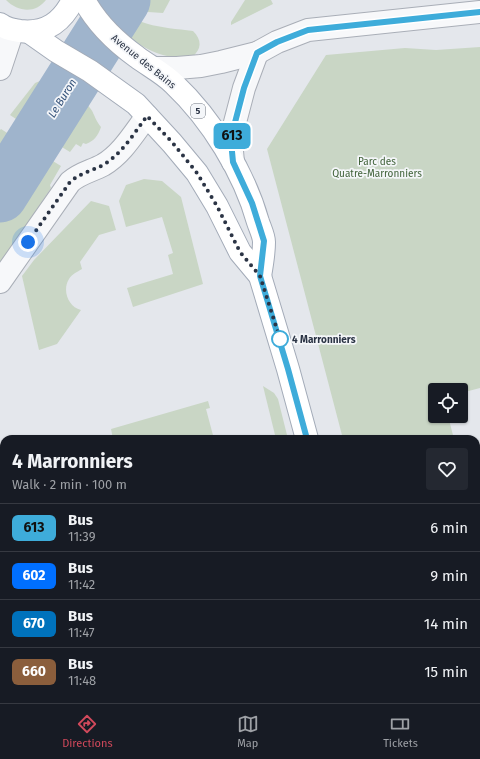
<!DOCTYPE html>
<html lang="en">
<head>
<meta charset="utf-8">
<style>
  body { margin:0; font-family:"Fira Sans",sans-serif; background:#242831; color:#f1f3f6; height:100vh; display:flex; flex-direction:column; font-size:15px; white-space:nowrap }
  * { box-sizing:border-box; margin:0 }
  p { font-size:13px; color:#9ea1a6 }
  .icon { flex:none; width:22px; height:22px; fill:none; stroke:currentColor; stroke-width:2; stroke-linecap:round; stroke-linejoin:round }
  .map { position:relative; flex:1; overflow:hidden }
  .side { position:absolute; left:0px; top:435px; width:480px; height:268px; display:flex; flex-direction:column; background:#171b24; border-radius:12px 12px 0 0; box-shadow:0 1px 3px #0004 }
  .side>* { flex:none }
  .badge { padding:0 8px; border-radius:6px; font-size:14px; line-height:26px }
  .controls { position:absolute; left:428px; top:383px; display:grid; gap:8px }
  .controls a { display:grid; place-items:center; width:40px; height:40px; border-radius:4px; background:#171b24; box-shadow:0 1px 3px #0004; font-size:20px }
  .you { position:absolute; width:20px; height:20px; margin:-10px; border:3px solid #fff; border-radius:50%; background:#1a73e8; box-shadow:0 0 0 6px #1a73e833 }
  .map>.badge { position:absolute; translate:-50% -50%; box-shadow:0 0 0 2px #fff }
  .round { display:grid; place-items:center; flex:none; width:42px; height:42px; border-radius:4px; background:#242831 }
  .headline { display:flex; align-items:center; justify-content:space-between; height:68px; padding:0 12px }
  h1 { font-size:19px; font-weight:700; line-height:30px }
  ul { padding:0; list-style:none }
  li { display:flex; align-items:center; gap:12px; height:48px; padding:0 12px; border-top:1px solid #363941 }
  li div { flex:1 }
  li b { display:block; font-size:15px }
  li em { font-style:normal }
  li .badge { min-width:44px; font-weight:700; text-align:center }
  .menu { display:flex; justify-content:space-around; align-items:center; height:56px; border-top:1px solid #363941; background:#171b24; font-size:11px; color:#9ea1a6 }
  .menu a { display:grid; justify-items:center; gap:2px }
  .menu .selected { color:#d1495b }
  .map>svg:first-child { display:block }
  .green { fill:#c9d6c5 }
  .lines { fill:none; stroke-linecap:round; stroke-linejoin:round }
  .river { stroke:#9fb4cc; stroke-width:55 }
  .minor-casing { stroke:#a9aeb7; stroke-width:24 }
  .tertiary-casing { stroke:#a9aeb7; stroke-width:24 }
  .primary-casing { stroke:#a3abb8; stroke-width:24 }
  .minor { stroke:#f7f8fa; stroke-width:22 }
  .tertiary { stroke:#f7f8fa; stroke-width:22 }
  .primary { stroke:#fff; stroke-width:22 }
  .line-casing { stroke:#fff; stroke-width:9 }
  .line { stroke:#3eacda; stroke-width:6 }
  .walk { stroke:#2b3445; stroke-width:4; stroke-dasharray:0 7.2 }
  .stop-dot { fill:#fff; stroke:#3eacda; stroke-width:2 }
  .labels { text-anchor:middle; stroke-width:3.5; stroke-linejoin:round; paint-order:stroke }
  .shield { fill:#f4f6f9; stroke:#676e7b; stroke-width:1 }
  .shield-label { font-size:9px; font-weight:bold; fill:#2b3445 }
  .street-label { font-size:10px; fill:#2b3445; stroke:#f4f6f9 }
  .park-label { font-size:10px; fill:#3f6138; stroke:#f4f6f9 }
  .stop-label { font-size:10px; font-weight:bold; fill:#2b3445; stroke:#f4f6f9; text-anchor:start }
  .water-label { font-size:11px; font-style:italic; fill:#34527a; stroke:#f4f6f9 }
</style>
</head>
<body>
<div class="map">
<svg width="480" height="703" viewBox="0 0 480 703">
  <rect width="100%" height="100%" fill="#e4e7ec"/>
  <g class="green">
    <path d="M6 0H46C35 14 18 12 6 0Z"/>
    <path d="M100 0H109C131 26 161 27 193 31 202 40 202 49 192 57 184 57 175 58 167 56 146 52 122 34 109 16 106 11 103 5 100 0Z"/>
    <path d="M137 0H170L163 13 148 12 133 8Z"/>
    <path d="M245 0H271L273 4 231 25V22Z"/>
    <path d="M480 47V388L461 393V390H435V416H448L454 439H343L267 149 326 55 405 48 436 50Z"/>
    <path d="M50 77 58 78 28 127 10 115 35 83Z"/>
    <path d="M76 89 82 93 81 100C96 110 92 116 101 127 98 136 94 141 86 144L83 143 81 147 76 144 70 152 47 138Z"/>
    <path d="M1 129 23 143 0 178V130Z"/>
    <path d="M38 152 61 166 50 185 51 188 0 265V212Z"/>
    <path d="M144 179 162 181 181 197 203 284 133 307 127 288 173 274 168 255 173 253 162 217 126 227 119 201 126 185Z"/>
    <path d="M91 201 109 206 116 230 99 235 80 262 82 269C77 272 72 274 69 279 62 290 68 307 81 310L57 344 39 350 22 276 34 260Z"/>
    <path d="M263 386 274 393 278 399 288 439H276Z"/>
    <path d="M208 401 210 408 206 409 214 439H113L111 429Z"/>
    <path d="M476 474 480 475V615L476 616Z"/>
    <path d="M4 523V699H11L10 700V703H0V524Z"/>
    <path d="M480 651V703H417V699H476V652Z"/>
    <path d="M38 699H313L314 703H39Z"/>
  </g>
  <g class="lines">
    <path class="river" d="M0 195 123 0"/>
    <g class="minor-casing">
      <g id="minor">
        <path d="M0 69 13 30"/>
        <path d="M0 282 70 182C80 173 92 171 103 165 122 154 134 133 147 116"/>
        <path d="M476 637 480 635"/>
      </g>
    </g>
    <g class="tertiary-casing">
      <g id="tertiary">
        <path d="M154 68H177L201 66 221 62 257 53 277 42 308 30 480 12"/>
        <path d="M233 162 231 141 233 130 244 88 257 53"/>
      </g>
    </g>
    <g class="primary-casing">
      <g id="primary">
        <path d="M84 0C96 22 116 42 137 57 149 66 163 73 174 84 211 119 244 172 258 222 260 228 264 236 264 242 264 253 262 265 260 276"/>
        <path d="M0 24C6 29 13 30 20 31 46 34 62 22 73 0"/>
        <path d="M29 32 56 51 90 71 136 104 172 143 197 173 217 206 240 252 260 276 288 369 307 439"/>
        <path d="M374 699 375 703"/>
      </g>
    </g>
    <use href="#minor" class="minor"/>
    <use href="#tertiary" class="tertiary"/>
    <use href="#primary" class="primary"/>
  </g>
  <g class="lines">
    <g class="line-casing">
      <path id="line" d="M307 439 288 369 260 276 264 241 252 203 233 162 231 141 233 130 244 88 257 53 277 42 308 30 480 12"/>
    </g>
    <use href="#line" class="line"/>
    <path class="walk" d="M28 242 70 182C80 173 92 171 103 165 122 154 134 133 147 116L172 142 197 173 217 206 240 252 260 276 280 339"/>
  </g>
  <circle class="stop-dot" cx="280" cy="339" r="8"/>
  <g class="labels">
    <rect class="shield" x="191" y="104" width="14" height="14" rx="3"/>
    <g class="shield-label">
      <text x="198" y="114">5</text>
    </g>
    <g class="street-label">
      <text transform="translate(144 61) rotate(39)" y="4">Avenue des Bains</text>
    </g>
    <g class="park-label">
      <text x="377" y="165">Parc des<tspan x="377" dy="12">Quatre-Marronniers</tspan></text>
    </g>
    <g class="stop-label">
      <text x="292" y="343">4 Marronniers</text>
    </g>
    <g class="water-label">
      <text transform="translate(62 98) rotate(-58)" y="4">Le Buron</text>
    </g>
  </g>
</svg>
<div class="controls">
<a><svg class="icon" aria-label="locate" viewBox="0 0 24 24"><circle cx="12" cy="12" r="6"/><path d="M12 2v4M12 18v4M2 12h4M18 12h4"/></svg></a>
</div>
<div class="you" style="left:28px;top:242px"></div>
<b class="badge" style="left:232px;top:136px;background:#3eacda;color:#111">613</b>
<section class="side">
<div class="headline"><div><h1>4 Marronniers</h1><p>Walk · 2 min · 100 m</p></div><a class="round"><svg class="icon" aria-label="heart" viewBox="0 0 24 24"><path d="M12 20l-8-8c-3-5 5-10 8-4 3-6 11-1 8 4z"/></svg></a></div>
<ul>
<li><span class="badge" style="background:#3eacda;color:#111">613</span><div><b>Bus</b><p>11:39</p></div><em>6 min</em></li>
<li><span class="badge" style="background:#006fff;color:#fff">602</span><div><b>Bus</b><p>11:42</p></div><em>9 min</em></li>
<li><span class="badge" style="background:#0072bc;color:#fff">670</span><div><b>Bus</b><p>11:47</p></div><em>14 min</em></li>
<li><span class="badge" style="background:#8b5e3c;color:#fff">660</span><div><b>Bus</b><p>11:48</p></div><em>15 min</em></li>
</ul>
</section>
</div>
<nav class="menu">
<a class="selected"><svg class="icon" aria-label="directions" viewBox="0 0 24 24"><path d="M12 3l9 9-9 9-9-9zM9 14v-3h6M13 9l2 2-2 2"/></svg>Directions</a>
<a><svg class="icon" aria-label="map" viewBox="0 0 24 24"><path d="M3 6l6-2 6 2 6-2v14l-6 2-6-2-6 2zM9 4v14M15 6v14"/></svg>Map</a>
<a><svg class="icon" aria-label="tickets" viewBox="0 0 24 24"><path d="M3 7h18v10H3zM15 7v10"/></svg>Tickets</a>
</nav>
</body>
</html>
